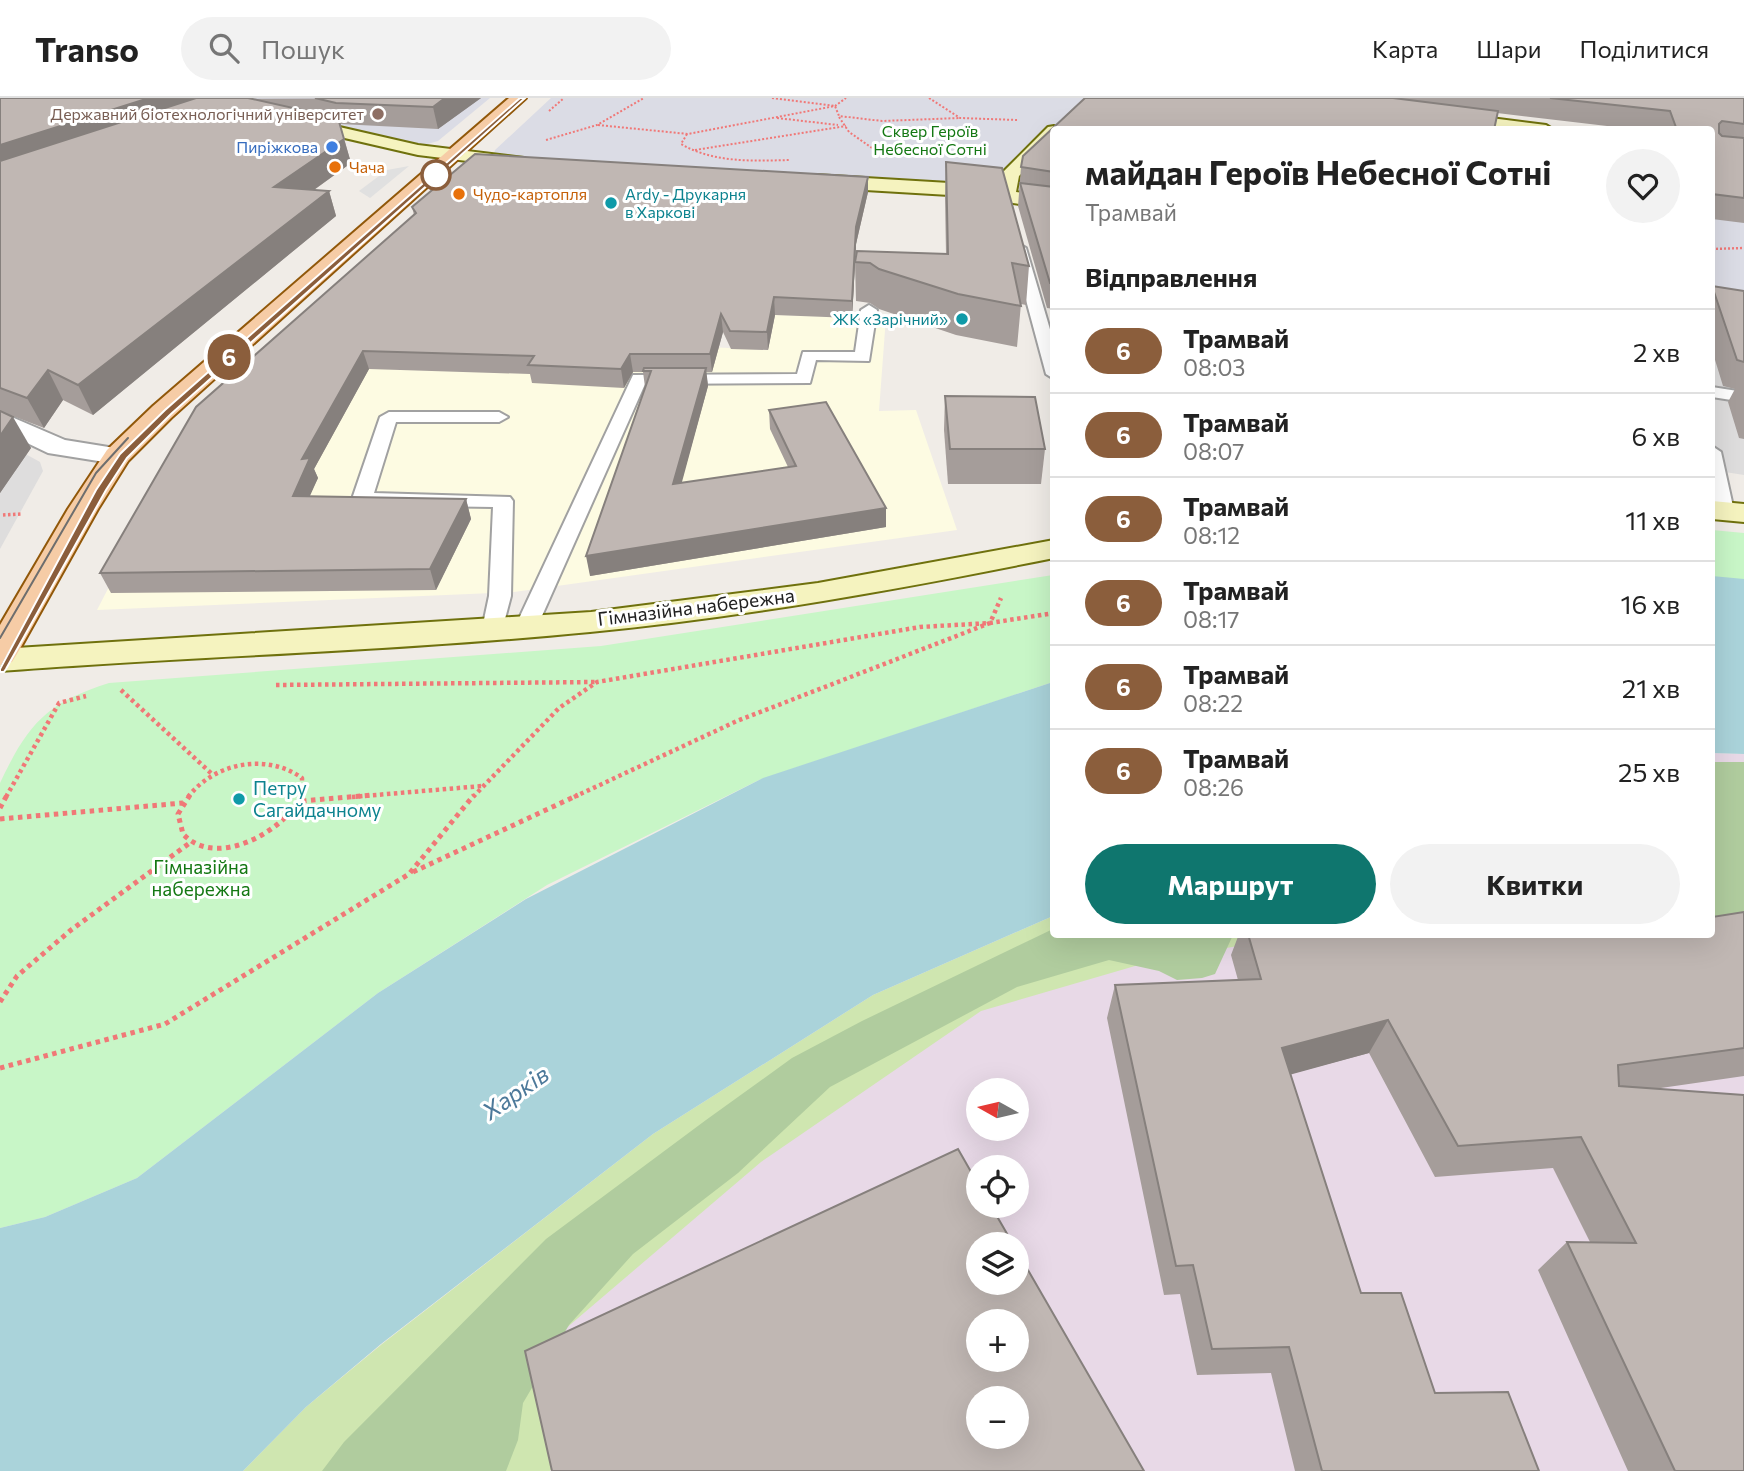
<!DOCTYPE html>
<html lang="uk">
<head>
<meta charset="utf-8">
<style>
  body { margin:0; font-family:Commissioner,sans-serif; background:#f2f2f2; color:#222; height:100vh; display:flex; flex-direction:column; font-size:26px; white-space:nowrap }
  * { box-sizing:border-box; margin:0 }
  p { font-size:23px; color:#767676 }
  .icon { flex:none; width:38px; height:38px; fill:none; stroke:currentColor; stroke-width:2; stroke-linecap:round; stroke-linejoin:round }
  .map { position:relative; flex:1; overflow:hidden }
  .panel { position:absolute; left:1050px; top:28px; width:665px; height:812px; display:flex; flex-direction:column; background:#fff; border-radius:7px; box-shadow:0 7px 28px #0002 }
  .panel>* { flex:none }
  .badge { padding:0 14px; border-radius:23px; font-size:24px; line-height:46px }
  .needle { width:46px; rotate:278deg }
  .tools { position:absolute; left:966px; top:980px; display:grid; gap:14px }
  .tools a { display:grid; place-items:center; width:63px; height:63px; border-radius:50%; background:#fff; box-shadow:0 7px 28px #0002; font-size:35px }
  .map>.badge { position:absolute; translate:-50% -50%; box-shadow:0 0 0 4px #fff }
  h2 { padding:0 35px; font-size:26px; line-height:63px }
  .round { display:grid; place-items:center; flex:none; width:74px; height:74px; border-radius:37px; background:#f2f2f2 }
  .summary { display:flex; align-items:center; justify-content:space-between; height:119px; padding:0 35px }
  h1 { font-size:33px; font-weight:700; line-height:52px }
  .button { display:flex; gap:14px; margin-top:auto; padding:14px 35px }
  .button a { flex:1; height:80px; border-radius:42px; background:#0f766e; color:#fff; font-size:28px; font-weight:700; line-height:80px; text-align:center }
  .button a+a { background:#f2f2f2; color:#222 }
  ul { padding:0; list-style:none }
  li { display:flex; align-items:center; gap:21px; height:84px; padding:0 35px; border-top:2px solid #e0e0e0 }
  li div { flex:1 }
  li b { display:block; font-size:26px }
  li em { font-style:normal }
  li .badge { min-width:77px; font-weight:700; text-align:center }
  header { display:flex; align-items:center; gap:42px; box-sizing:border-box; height:98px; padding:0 35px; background:#fff; border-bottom:2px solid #e0e0e0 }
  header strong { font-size:33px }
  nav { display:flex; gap:38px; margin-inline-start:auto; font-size:24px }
  .search { width:490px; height:63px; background:#f2f2f2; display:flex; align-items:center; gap:18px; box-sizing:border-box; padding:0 24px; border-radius:38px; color:#767676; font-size:26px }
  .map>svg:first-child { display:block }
  .residential { fill:#dedddd }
  .industrial { fill:#e8d9e7; fill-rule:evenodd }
  .education { fill:#fdfbe2 }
  .grass { fill:#cfe6b0 }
  .forest { fill:#b0cc9e }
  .park { fill:#c8f6c7 }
  .parking { fill:#e0e0e0 }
  .plaza { fill:#dbdce5 }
  .water { fill:#aad3da }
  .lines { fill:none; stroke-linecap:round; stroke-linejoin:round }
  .lane-casing { stroke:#a1a1a1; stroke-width:4 }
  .street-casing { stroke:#a1a1a1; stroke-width:4 }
  .secondary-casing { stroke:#6f710d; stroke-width:4 }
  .primary-casing { stroke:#91580a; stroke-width:4 }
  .path-far4 { stroke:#f07877; stroke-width:2; stroke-dasharray:2 2; stroke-linecap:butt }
  .path-far3 { stroke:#f07877; stroke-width:2.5; stroke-dasharray:2 2; stroke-linecap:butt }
  .path-far2 { stroke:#f07877; stroke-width:3.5; stroke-dasharray:2.5 2.5; stroke-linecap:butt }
  .path-far1 { stroke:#f07877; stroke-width:4.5; stroke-dasharray:3.5 3.5; stroke-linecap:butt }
  .path { stroke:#f07877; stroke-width:5; stroke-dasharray:4.5 4.5; stroke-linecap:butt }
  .lane { fill:#fff; fill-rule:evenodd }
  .street { fill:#fff; fill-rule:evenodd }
  .secondary { fill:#f5f3bf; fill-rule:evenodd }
  .primary { fill:#f6cca6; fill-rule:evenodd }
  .tram { stroke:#6e6e6e; stroke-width:2 }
  .wall { fill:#a59d9a }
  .shaded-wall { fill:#86807d }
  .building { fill:#c0b7b3; stroke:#86807d; stroke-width:2; fill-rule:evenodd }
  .line { fill:#8b5e3c; stroke:#fff; stroke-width:2 }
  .education-dot { fill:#8d6e63; stroke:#fff; stroke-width:2.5 }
  .shop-dot { fill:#3f7fe0; stroke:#fff; stroke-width:2.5 }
  .food-dot { fill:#e8710a; stroke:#fff; stroke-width:2.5 }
  .stop-dot { fill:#fff; stroke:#8b5e3c; stroke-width:3.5 }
  .culture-dot { fill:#0f9aa8; stroke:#fff; stroke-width:2.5 }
  .labels { text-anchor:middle; stroke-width:6; stroke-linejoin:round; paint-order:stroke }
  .far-education-label { font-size:16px; fill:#785e54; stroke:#fff; text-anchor:end }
  .far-park-label { font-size:16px; fill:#147813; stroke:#fff }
  .far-shop-label { font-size:16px; fill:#366cbe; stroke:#fff; text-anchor:end }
  .far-food-label { font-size:16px; fill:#c56008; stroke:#fff; text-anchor:start }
  .far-culture-label { font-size:16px; fill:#0d838f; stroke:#fff; text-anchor:start }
  .street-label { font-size:19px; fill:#202020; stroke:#fff }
  .culture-label { font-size:19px; fill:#0d838f; stroke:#fff; text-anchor:start }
  .park-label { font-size:19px; fill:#147813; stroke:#fff }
  .near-water-label { font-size:24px; font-style:italic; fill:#4c799a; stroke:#fff }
</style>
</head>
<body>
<header>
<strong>Transo</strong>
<div class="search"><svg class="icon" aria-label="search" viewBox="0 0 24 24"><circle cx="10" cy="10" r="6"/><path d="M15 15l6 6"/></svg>Пошук</div>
<nav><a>Карта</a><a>Шари</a><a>Поділитися</a></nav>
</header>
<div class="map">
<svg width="1744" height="1373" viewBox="0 0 1744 1373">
  <rect width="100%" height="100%" fill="#f0ece7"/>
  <g class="residential">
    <path d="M1712 209 1744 214V377L1712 372Z"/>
    <path d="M0 342 40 364 43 373 0 451Z"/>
  </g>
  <path class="industrial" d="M1712 655 1744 656V1373H243L1053 818 1054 836H1712ZM978 992H1017V1031H978ZM978 1069H1017V1108H978ZM978 1146H1017V1185H978ZM978 1223H1017V1262H978ZM978 1300H1017V1339H978Z"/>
  <path class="education" d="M775 217 886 219 879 313 916 312 957 432 514 494 97 512 190 332 302 229 768 252Z"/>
  <path class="grass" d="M1053 818 1054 836 1305 837 1159 861 981 913 761 1064 530 1261 553 1368 550 1373H243L306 1309 382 1246 653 1036 873 897Z"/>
  <g class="forest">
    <path d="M1712 664H1744V829L1712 834Z"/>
    <path d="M1053 831 1054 836 1233 837 1215 876 1202 880 1177 882 1159 873 1109 862 1017 889 830 989 738 1075 633 1156 569 1227 523 1305 518 1342 506 1373H322L344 1344 546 1141 706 1022 792 960 862 923Z"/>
  </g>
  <g class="park">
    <path d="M1712 432 1744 435V482L1712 479Z"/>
    <path d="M1053 477V584L759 682 547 787 378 895 137 1080 45 1119 0 1130V685C28 626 46 605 109 585L601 548Z"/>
  </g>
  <path class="parking" d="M409 68 370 100 359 93 387 72Z"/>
  <g class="plaza">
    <path d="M223 0H490L438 43 424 47Z"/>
    <path d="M551 0H1252L1518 31 1054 32 1053 101 497 58 494 56 495 52Z"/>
    <path d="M1712 55 1744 58V198L1712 193Z"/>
  </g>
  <g class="water">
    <path d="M1712 478 1744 481V656L1712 655Z"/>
    <path d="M1053 584V818L873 897 653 1036 381 1246 306 1309 243 1373H0V1130L45 1119 137 1080 378 895 526 801 763 680Z"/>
  </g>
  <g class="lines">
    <g class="lane-casing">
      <g id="lane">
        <path d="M1019 146 1026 150 1054 245V281L1046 276 1012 150Z"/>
        <path d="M869 207 877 212 869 263 816 262 810 285 645 286 537 529 534 534H518L515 529 633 277 797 276 803 254H855L861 212Z"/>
        <path d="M1712 289 1744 294V304L1712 299Z"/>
        <path d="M389 314H499L508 319 499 324H396L374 395 510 399 513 403 511 498 501 536H485L482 531 489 498 493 409 362 407 355 405 352 401 380 319Z"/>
        <path d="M1712 348 1721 354 1734 413 1731 417H1717C1706 400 1710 367 1712 348Z"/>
      </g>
    </g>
    <g class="street-casing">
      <path id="street" d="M0 314 65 342 127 352 131 358 127 364 117 366 48 355 0 332Z"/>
    </g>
    <g class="secondary-casing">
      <g id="secondary">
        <path d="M185 0H213L418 47 524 60 533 65 524 70 418 57 193 5Z"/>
        <path d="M1444 14 1546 27 1554 32H1503L1438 22 1436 19 1438 16Z"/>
        <path d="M1054 28 1061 32H1054V43L1019 78 1016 94 1054 99V111L966 98 815 89 806 83 815 77 966 86 998 91 1004 73 1048 29Z"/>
        <path d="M1712 403 1744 406V424L1712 421Z"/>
        <path d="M1054 442V460C900 491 746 519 590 534 394 553 197 558 0 573V551L591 514 818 485Z"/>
      </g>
    </g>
    <g class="primary-casing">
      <path id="primary" d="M509 0H526L171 320 128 363 98 411 17 556 12 564 0 567V527L68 411 107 352 153 308Z"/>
    </g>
    <g class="path-far4">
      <path d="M772 0 835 8 839 18 882 23 960 20"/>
      <path d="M929 0 960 20 1017 22"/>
      <path d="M549 13 564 0"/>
      <path d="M839 19 849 34 872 50"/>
      <path d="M777 20 838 27"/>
      <path d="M598 27 688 36 835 8 846 0"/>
      <path d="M687 36 681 46C714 65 753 63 790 62"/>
      <path d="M546 42 597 27 644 0"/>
      <path d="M695 52 846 28"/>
    </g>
    <path class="path-far3" d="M1712 151 1744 150"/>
    <path class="path-far2" d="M3 417 22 416"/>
    <g class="path-far1">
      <path d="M276 587 596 584"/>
      <path d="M121 592 213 677"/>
      <path d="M6 699 59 605 86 598"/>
      <path d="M188 699C215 664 267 655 302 680V699"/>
      <path d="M352 699 482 688"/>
      <path d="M473 699 559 610 597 584 920 529 990 525 1054 515"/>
      <path d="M574 699 737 623 990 525 1001 500"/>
    </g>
    <g class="path">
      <path d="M190 697 178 716 183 736C217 772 284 733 303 697"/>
      <path d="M302 703 373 697"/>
      <path d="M0 710 7 697"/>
      <path d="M0 721 183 705"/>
      <path d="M413 774 578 697"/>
      <path d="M0 904 17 878 71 832 191 744"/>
      <path d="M0 970 165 926 409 776 474 697"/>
    </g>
    <use href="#lane" class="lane"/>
    <use href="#street" class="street"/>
    <use href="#secondary" class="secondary"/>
    <use href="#primary" class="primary"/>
    <g class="tram">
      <path d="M0 540 96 375 128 340"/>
      <path d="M0 571 111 375 124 358 168 314 522 0"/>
    </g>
  </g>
  <g class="wall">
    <path d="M0 0 194 1 481 0 438 31 340 26 351 65 314 92 329 93 336 118 93 317 63 302 44 330 5 315 31 350 0 395Z"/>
    <path d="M1085 0H1744V125L1712 121V32H1641L1497 15 1494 32H1054V211L1047 210 1018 108 1021 69 1023 58Z"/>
    <path d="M946 64 1029 168 1026 207 1021 206 1017 249 956 237 879 211 870 205 856 203 855 164 946 156 945 100Z"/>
    <path d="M868 94 856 146 852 220 775 217 768 252 731 251 723 234 712 274H706L708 288 681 385 788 369 770 331 769 312 886 429 590 478 645 289 643 274H633L624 290 532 285 530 276 369 271 314 371 318 380 309 398 466 401 471 421 436 492 111 495 100 475 414 117 412 109Z"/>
    <path d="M1712 188 1744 193V341L1739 340 1728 304 1735 291 1723 288 1712 252Z"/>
    <path d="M945 298 1045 351 1041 386H948L944 332Z"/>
    <path d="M1744 814V978L1654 991 1744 1373H1628L1538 1172 1567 1144H1590L1553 1070 1435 1079 1369 955 1290 976 1361 1195 1435 1295 1539 1373H1295L1271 1275 1197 1277 1180 1196 1164 1197 1107 920 1115 887 1238 882 1231 857 1239 836H1513L1514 837 1712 836Z"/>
  </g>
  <g class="shaded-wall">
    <path d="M149 0H194L197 9 0 75V47Z"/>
    <path d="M445 0H481L438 31 433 9Z"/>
    <path d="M344 41 351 65 283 114 274 89Z"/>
    <path d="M868 79V94L856 146 852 220V203L856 129Z"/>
    <path d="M329 93 336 118 93 317 78 287Z"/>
    <path d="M774 199 775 217 768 252 767 234Z"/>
    <path d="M721 216 723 234 712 274 710 256Z"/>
    <path d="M363 253 369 271 314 371 318 380 301 418 293 398 302 361Z"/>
    <path d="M630 256 633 274 624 290 621 271Z"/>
    <path d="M706 270 708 288 676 406 673 386Z"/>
    <path d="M48 272 63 302 44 330 27 300Z"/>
    <path d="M13 319 31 350 0 395V338Z"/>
    <path d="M466 401 471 421 436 492 430 471Z"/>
    <path d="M886 410V429L590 478 586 458Z"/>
    <path d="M1388 922 1369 955 1267 983 1282 950Z"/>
  </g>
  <g class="building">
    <path d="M0 0H149L0 47Z"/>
    <path d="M196 0H248L338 20 344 41 274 89 329 93 78 287 48 272 27 300 0 290V63Z"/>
    <path d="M315 0H445L433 9 336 5Z"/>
    <path d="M1085 0H1393L1498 13 1494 32H1054V74L1021 69 1023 58Z"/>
    <path d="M1550 0H1744V26L1722 23 1719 26V35L1722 38 1744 40V100L1712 96V32H1677L1670 13Z"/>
    <path d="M475 56 868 79 856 129 852 203 774 199 767 234 730 233 721 216 710 256H630L621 271 528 267 534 258 363 253 302 361 310 360 293 398 466 401 430 471 100 475 196 309 416 115 412 109Z"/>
    <path d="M946 64 1002 70 1029 168 1012 165 1021 208 958 196 879 171 870 165 855 164 857 153 948 156Z"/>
    <path d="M1020 85 1054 89V185H1050Z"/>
    <path d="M1712 188 1744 193V264L1737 262Z"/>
    <path d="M644 270H706L673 386 796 368 769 312 826 304 886 410 586 458 651 273H643Z"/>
    <path d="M945 298 1035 299 1045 351H950Z"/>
    <path d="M0 313 13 319 0 338Z"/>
    <path d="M1744 814V950L1618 967 1619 988 1744 997V1373H1675L1567 1144 1636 1145 1581 1039 1458 1048 1388 922 1282 950 1361 1195H1401L1435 1295 1508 1294 1539 1373H1322L1289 1249 1212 1251 1193 1167 1176 1168 1115 887 1261 881 1248 836H1513L1514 837 1712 836V819Z"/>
    <path d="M958 1051 978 1086V1108H991L1013 1146H978V1185H1017V1153L1144 1373H552L525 1253ZM978 1223H1017V1262H978ZM978 1300H1017V1339H978Z"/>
  </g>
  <path class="line" d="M520 0H525L171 316 127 360 106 392 6 571 4 574H0V571L96 392 120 356 165 312Z"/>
  <circle class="education-dot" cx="378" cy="16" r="7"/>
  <circle class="shop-dot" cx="332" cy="49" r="7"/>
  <g class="food-dot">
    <circle cx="335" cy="69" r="7"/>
    <circle cx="459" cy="96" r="7"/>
  </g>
  <circle class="stop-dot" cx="436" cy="77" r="14"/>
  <g class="culture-dot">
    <circle cx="611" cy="105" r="7"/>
    <circle cx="962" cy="221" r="7"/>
    <circle cx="239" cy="701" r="7"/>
  </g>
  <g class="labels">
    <g class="far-education-label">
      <text x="364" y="22">Державний біотехнологічний університет</text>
    </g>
    <g class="far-park-label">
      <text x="930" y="39">Сквер Героїв<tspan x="930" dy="18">Небесної Сотні</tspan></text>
    </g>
    <g class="far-shop-label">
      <text x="318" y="55">Пиріжкова</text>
    </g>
    <g class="far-food-label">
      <text x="349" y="75">Чача</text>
      <text x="473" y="102">Чудо-картопля</text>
    </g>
    <g class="far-culture-label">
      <text x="625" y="102">Ardy - Друкарня<tspan x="625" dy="18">в Харкові</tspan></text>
      <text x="948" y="227" text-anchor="end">ЖК «Зарічний»</text>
    </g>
    <g class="street-label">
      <text transform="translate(696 509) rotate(-7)" y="7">Гімназійна набережна</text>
    </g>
    <g class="culture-label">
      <text x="253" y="697">Петру<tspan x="253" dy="22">Сагайдачному</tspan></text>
    </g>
    <g class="park-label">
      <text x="201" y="776">Гімназійна<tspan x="201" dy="22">набережна</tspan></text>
    </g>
    <g class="near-water-label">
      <text transform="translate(516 995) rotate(-35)" y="8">Харків</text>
    </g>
  </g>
</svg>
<div class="tools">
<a><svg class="needle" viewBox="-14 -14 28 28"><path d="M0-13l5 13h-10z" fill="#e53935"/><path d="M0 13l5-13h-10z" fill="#767676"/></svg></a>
<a><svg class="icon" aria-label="locate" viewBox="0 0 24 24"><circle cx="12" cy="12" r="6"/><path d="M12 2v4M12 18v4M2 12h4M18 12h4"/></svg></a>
<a><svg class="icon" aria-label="layers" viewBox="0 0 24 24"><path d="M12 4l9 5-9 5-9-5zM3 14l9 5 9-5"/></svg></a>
<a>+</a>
<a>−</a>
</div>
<b class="badge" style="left:229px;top:259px;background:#8b5e3c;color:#fff">6</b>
<section class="panel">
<div class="summary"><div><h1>майдан Героїв Небесної Сотні</h1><p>Трамвай</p></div><a class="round"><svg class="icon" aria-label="heart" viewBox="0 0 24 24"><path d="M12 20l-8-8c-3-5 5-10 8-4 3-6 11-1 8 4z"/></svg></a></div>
<h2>Відправлення</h2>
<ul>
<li><span class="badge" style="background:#8b5e3c;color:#fff">6</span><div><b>Трамвай</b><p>08:03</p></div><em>2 хв</em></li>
<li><span class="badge" style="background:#8b5e3c;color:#fff">6</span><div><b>Трамвай</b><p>08:07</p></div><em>6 хв</em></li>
<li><span class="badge" style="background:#8b5e3c;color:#fff">6</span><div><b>Трамвай</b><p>08:12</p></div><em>11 хв</em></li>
<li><span class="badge" style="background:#8b5e3c;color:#fff">6</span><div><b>Трамвай</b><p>08:17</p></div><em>16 хв</em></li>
<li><span class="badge" style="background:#8b5e3c;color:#fff">6</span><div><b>Трамвай</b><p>08:22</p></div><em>21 хв</em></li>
<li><span class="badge" style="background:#8b5e3c;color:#fff">6</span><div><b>Трамвай</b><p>08:26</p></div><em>25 хв</em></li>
</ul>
<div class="button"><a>Маршрут</a><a>Квитки</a></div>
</section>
</div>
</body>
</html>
